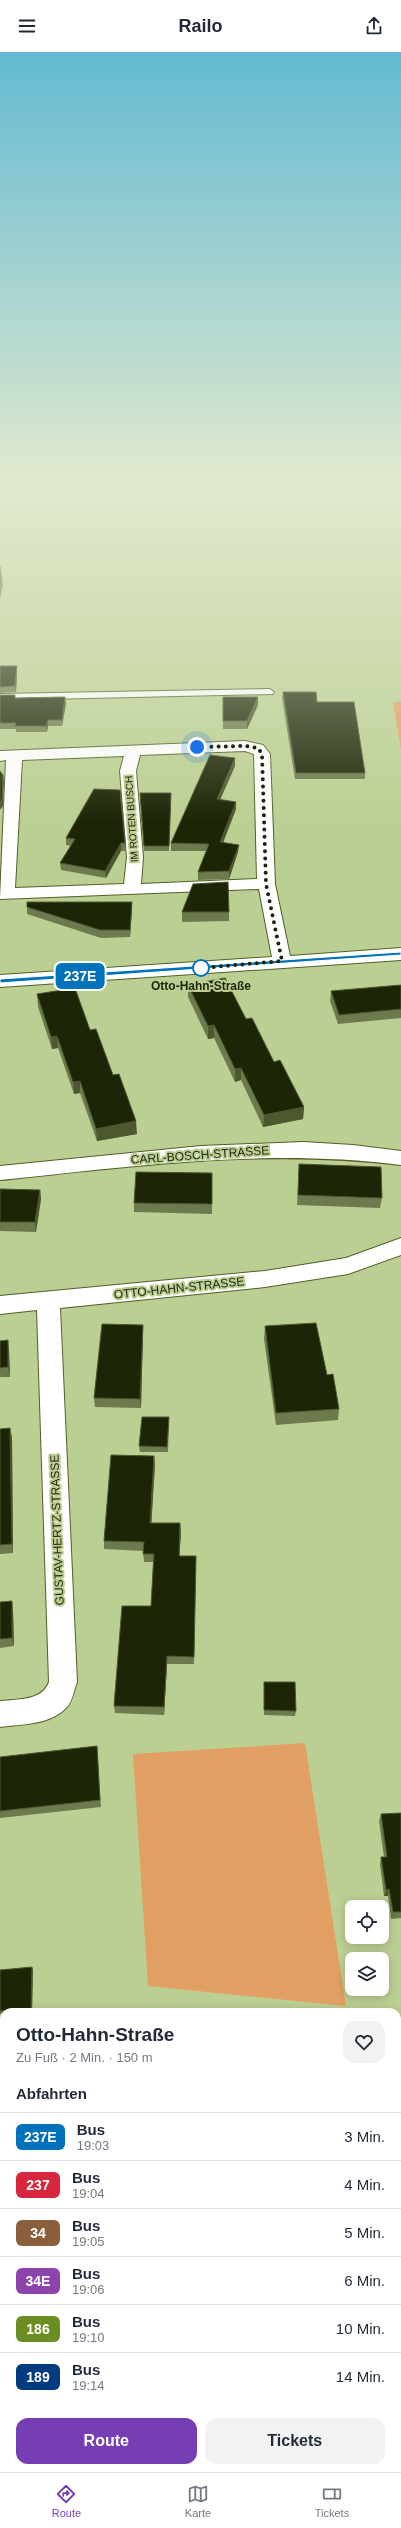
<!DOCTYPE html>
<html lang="de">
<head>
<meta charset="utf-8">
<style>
  body { margin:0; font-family:Helvetica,sans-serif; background:#f2f2f3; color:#1f2937; height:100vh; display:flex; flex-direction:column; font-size:15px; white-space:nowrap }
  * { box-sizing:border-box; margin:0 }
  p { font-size:13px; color:#747a83 }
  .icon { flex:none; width:22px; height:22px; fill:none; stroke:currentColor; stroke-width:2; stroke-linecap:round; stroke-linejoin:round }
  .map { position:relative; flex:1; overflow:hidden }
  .side { position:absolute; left:0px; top:1956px; width:401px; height:464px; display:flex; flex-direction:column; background:#fff; border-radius:12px 12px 0 0; box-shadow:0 2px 10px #0003 }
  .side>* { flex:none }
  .badge { padding:0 8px; border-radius:6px; font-size:14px; line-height:26px }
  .controls { position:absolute; left:345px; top:1848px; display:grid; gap:8px }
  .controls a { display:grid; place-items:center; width:44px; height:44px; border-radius:8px; background:#fff; box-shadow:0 2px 10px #0003; font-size:20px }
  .you { position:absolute; width:20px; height:20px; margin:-10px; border:3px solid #fff; border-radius:50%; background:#1a73e8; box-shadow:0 0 0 6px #1a73e833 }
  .map>.badge { position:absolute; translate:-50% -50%; box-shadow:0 0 0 2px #fff }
  h2 { padding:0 16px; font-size:15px; line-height:36px }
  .round { display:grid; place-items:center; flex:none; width:42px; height:42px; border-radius:12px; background:#f2f2f3 }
  .overview { display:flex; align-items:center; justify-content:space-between; height:68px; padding:0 16px }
  h1 { font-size:19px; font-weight:600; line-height:30px }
  .primary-button { display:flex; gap:8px; margin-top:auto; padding:8px 16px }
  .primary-button a { flex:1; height:46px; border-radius:12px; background:#763eb4; color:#fff; font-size:16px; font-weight:600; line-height:46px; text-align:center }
  .primary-button a+a { background:#f2f2f3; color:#1f2937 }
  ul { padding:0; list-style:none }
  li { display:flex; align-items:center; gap:12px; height:48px; padding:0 16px; border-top:1px solid #e0e1e3 }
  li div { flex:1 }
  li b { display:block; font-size:15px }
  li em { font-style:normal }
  li .badge { min-width:44px; font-weight:700; text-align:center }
  header { display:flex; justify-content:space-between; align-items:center; height:52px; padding:0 16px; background:#fff; font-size:18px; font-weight:600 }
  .menu { display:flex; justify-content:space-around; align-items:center; height:56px; border-top:1px solid #e0e1e3; background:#fff; font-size:11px; color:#747a83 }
  .menu a { display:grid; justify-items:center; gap:2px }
  .menu .current { color:#763eb4 }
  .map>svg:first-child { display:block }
  .green { fill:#e19f63 }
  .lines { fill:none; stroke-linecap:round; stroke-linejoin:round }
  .service-casing { stroke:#515f27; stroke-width:2 }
  .minor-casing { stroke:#515f27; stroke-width:2 }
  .service { fill:#fff; fill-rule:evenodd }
  .minor { fill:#fff; fill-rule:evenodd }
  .wall { fill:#6c7a4d }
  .shaded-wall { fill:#4d5831 }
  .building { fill:#1d2507; stroke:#4d5831 }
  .line { fill:#0072bc; stroke:#fff }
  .walk { stroke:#1e240d; stroke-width:4; stroke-dasharray:0 7.2 }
  .stop-dot { fill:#fff; stroke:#0072bc; stroke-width:2 }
  .labels { text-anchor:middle; stroke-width:4; stroke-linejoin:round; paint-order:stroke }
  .far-street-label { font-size:10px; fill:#1e240d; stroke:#bccf93 }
  .stop-label { font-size:12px; font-weight:bold; fill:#1e240d; stroke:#bccf93 }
  .street-label { font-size:12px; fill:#1e240d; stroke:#bccf93 }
</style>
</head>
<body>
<header><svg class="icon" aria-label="menu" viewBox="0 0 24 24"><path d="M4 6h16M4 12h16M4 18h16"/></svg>Railo<svg class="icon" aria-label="share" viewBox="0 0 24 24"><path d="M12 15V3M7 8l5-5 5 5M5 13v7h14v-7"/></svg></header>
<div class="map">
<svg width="401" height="2420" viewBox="0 0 401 2420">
  <rect width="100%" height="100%" fill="#bccf93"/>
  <g class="green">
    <path d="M393 650H401V697Z"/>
    <path d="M305 1691 346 1954 148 1934 133 1702Z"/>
  </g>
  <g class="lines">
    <g class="service-casing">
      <g id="service">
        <path d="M270 637 274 640 273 642 0 648V642Z"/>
        <path d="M4 2326V2391L3 2392 0 2391V2328Z"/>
      </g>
    </g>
    <g class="minor-casing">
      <g id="minor">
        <path d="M245 689 263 693 270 702 275 832 290 904 401 896V908L0 935V923L272 905 259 837 0 847 6 708 0 709V699ZM245 699 254 702 257 827 141 832 143 805 136 719 140 703ZM124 704 120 719 127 805 124 832 15 836 22 708Z"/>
        <path d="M303 1090 353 1093 401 1099V1113C264 1096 136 1114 0 1128V1114L201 1094Z"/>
        <path d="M401 1186V1203L348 1222 265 1235 60 1256 77 1630C74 1638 72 1651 66 1656 50 1673 22 1672 0 1675V1649C18 1647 42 1649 49 1630L37 1258 0 1262V1244L265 1219 346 1206Z"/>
        <rect x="0" y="2365" width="4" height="36"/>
        <rect x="397" y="2373" width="4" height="38"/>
        <rect x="19" y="2416" width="38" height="4"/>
      </g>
    </g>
    <use href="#service" class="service"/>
    <use href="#minor" class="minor"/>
  </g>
  <g class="wall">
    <path d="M0 614 17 620 16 640 0 641Z"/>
    <path d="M283 640 317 650 365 721V727H295L282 646Z"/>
    <path d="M0 643H15V646L65 645 66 651 62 674H48L47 680H16V677H0Z"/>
    <path d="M223 645H258V653L247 677H223Z"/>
    <path d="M235 706V714L220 747 236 757 223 791 238 800 229 827 198 828V820L206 799H171V791Z"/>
    <path d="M171 741 169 799H144L140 746Z"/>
    <path d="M66 786 125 791V799H121L106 826 61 818 60 811 71 794 66 793Z"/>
    <path d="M132 850V857L130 885 101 886 27 862V855Z"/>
    <path d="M182 860H229V869L182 870Z"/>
    <path d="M188 933 246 967 304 1055 303 1067 263 1075 241 1028 235 1030 214 986 208 987 188 945Z"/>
    <path d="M401 933V966L338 972 330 949 331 939Z"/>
    <path d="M37 942 90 978 113 1023 137 1082 97 1089 80 1041 74 1042 58 996 52 997 38 955Z"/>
    <path d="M299 1112 382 1146 380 1156 297 1153Z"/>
    <path d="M212 1121V1162L134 1160V1151Z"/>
    <path d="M0 1137 40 1138 41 1147 36 1180 0 1179Z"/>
    <path d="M143 1273V1282L141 1356 95 1355 94 1346Z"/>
    <path d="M265 1274 339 1357 338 1368 276 1373 264 1287Z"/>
    <path d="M0 1289 9 1298 10 1325H0Z"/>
    <path d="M169 1370 168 1400H140L139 1394Z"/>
    <path d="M0 1377 12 1385 13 1501 0 1502Z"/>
    <path d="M155 1412 151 1471 181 1480 179 1504H196L194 1612H167L164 1663 115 1661 114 1654 151 1554 153 1510H144L143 1499 104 1497V1489Z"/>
    <path d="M0 1550 13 1558 14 1594 0 1596Z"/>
    <path d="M264 1630 296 1659 295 1664 264 1663Z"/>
    <path d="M97 1694 101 1755 0 1766V1705Z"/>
    <path d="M401 1761V1866L391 1867 388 1844H384L380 1812 381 1805H384L379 1769 381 1762Z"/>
    <path d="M32 1915 33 1919 32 1960H4V1962H0V1918Z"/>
    <path d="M397 2019H401V2227L398 2195H397Z"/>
  </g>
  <g class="shaded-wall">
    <path d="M2 526 3 533 0 547V537Z"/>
    <path d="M17 614V620L16 640 15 634Z"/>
    <path d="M65 645 66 651 62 674V668Z"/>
    <path d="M258 645V653L247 677V669Z"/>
    <path d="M48 668V674L47 680 46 674Z"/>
    <path d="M235 706V714L217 755V747Z"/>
    <path d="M3 723 4 729 3 754 0 758V750Z"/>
    <path d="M236 750V757L220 798V790Z"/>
    <path d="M121 791V799L106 826 105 819Z"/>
    <path d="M239 793 238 800 229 827V819Z"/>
    <path d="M132 850V857L130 885V878Z"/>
    <path d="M214 973V986L208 987V974Z"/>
    <path d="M57 984 58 996 52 997 51 985Z"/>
    <path d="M241 1016V1028L235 1030V1017Z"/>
    <path d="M80 1029V1041L74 1042 73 1030Z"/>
    <path d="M304 1055 303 1067 263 1075 264 1063Z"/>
    <path d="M136 1069 137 1082 97 1089 96 1077Z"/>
    <path d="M40 1138 41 1147 36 1180 35 1170Z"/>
    <path d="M143 1273V1282L141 1356 140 1347Z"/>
    <path d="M8 1288 9 1298 10 1325 8 1315Z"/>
    <path d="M10 1376 12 1385 13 1501 12 1492Z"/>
    <path d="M154 1404 155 1412 151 1479 150 1471Z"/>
    <path d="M180 1471 181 1480 179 1513V1504Z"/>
    <path d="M12 1549 13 1558 14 1594 12 1586Z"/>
    <path d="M167 1604V1612L164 1663V1655Z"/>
    <path d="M389 1837 388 1844H384L386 1838Z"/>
    <path d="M32 1915 33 1919 32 1960 31 1957Z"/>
  </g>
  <g class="building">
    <path d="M0 514 2 526 0 537Z"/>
    <path d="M0 614H17L15 634 0 635Z"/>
    <path d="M283 640H316L317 650H354L365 721H296Z"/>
    <path d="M0 643H15V646L65 645 62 668H48L46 674H15L16 671H0Z"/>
    <path d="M223 645H258L247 669H223Z"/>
    <path d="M210 703 235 706 217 747 236 750 220 790 239 793 229 819 198 820 209 792 171 791Z"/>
    <path d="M0 719 3 723 2 748 0 750Z"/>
    <path d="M94 737 120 738 125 791H121L105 819 60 811 75 787 66 786Z"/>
    <path d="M140 741H171L169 794H144Z"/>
    <path d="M228 830 229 860H182L193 832Z"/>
    <path d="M27 850H132L130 878H100L27 855Z"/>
    <path d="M225 926 246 967 252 966 274 1010 280 1008 304 1055 264 1063 241 1016 235 1017 214 973 208 974 188 933Z"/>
    <path d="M401 933V957L339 963 331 939Z"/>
    <path d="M75 936 90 978 96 977 113 1023 119 1022 136 1069 96 1077 80 1029 73 1030 57 984 51 985 37 942Z"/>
    <path d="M299 1112 381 1115 382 1146 298 1143Z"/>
    <path d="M136 1120 212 1121V1152L134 1151Z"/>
    <path d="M0 1137 40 1138 35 1170H0Z"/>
    <path d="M316 1271 327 1323 333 1322 339 1357 276 1361 265 1274Z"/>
    <path d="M102 1272 143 1273 140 1347 94 1346Z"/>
    <path d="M8 1288V1315L0 1316V1289Z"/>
    <path d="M142 1365H169L167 1395 139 1394Z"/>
    <path d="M10 1376 12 1492 0 1493V1377Z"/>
    <path d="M111 1403 154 1404 150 1471H180L179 1504H196L194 1605 167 1604 164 1655 114 1654 122 1554H151L154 1502H143L144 1490 104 1489Z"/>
    <path d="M12 1549V1586L0 1587V1550Z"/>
    <path d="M264 1630H295L296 1659 264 1658Z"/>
    <path d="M97 1694 100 1748 0 1759V1705Z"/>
    <path d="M401 1761V1860H393L389 1837 386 1838 381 1805H387L381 1762Z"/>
    <path d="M32 1915 31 1957 0 1959V1918Z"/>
    <path d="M397 2019H401V2196L400 2189H397Z"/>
  </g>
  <linearGradient id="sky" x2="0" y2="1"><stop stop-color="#63bad2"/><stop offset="0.56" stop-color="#e1e9ce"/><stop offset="1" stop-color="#e1e9ce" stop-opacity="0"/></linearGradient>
  <rect width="401" height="770" fill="url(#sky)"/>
  <path class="line" d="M401 900V903L0 931V927Z"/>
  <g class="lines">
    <path class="walk" d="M197 695 245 694 258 696 262 702 266 832 282 909 201 916"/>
  </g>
  <circle class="stop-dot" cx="201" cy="916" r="8"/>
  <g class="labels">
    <g class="far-street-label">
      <text transform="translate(131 767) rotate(-94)" y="4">IM ROTEN BUSCH</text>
    </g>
    <g class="stop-label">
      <text x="201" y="938">Otto-Hahn-Straße</text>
    </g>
    <g class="street-label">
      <text transform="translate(200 1103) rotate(-4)" y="4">CARL-BOSCH-STRASSE</text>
      <text transform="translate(179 1236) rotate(-6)" y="4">OTTO-HAHN-STRASSE</text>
      <text transform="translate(57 1478) rotate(-92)" y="4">GUSTAV-HERTZ-STRASSE</text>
    </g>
  </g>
</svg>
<div class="controls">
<a><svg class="icon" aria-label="locate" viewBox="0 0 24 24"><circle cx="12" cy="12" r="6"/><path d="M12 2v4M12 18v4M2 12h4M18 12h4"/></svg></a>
<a><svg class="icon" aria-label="layers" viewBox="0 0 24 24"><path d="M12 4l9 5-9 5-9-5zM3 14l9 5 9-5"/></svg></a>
</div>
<div class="you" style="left:197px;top:695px"></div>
<b class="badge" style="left:80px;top:924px;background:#0072bc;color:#fff">237E</b>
<section class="side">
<div class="overview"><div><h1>Otto-Hahn-Straße</h1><p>Zu Fuß · 2 Min. · 150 m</p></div><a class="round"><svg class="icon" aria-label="heart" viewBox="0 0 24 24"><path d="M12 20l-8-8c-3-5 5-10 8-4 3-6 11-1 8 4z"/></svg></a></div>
<h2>Abfahrten</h2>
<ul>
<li><span class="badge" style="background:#0072bc;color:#fff">237E</span><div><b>Bus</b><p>19:03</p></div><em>3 Min.</em></li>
<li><span class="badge" style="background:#d7263d;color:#fff">237</span><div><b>Bus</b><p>19:04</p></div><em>4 Min.</em></li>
<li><span class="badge" style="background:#8b5e3c;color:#fff">34</span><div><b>Bus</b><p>19:05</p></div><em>5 Min.</em></li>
<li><span class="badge" style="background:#8e44ad;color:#fff">34E</span><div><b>Bus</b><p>19:06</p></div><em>6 Min.</em></li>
<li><span class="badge" style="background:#6b8e23;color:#fff">186</span><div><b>Bus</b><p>19:10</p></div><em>10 Min.</em></li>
<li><span class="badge" style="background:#003b80;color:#fff">189</span><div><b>Bus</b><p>19:14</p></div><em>14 Min.</em></li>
</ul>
<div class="primary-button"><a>Route</a><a>Tickets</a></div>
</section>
</div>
<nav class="menu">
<a class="current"><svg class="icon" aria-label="directions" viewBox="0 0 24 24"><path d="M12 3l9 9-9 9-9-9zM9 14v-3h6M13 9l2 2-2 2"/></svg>Route</a>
<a><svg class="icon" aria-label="map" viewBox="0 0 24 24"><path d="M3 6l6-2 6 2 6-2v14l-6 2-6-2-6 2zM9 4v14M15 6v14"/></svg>Karte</a>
<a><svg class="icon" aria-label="tickets" viewBox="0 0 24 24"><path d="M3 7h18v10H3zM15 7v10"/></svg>Tickets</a>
</nav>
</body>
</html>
